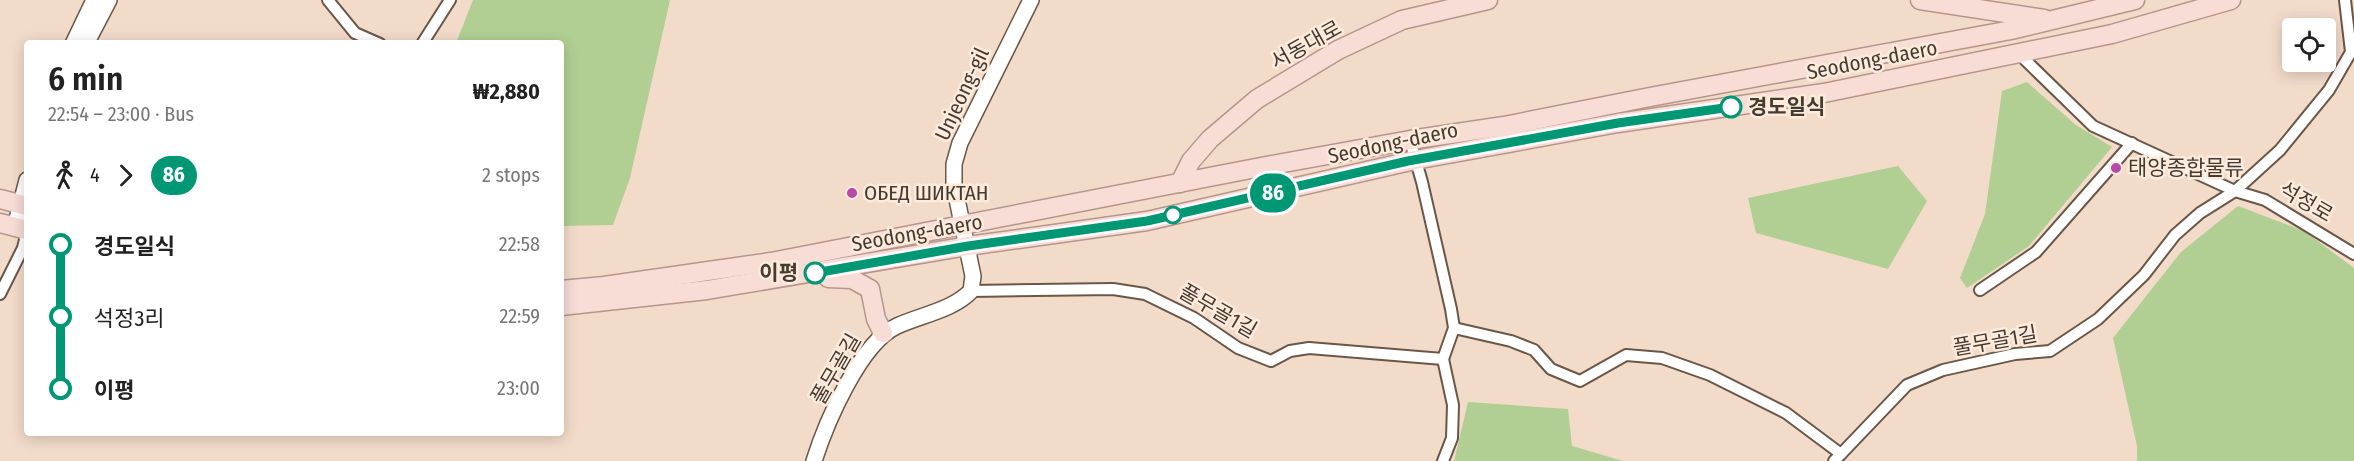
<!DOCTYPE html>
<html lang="en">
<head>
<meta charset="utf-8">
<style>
  body { margin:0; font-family:"Fira Sans Condensed","Noto Sans KR",sans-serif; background:#f2f2f2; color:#222; height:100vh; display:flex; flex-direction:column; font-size:22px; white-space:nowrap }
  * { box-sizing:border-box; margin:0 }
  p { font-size:20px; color:#767676 }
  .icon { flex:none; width:33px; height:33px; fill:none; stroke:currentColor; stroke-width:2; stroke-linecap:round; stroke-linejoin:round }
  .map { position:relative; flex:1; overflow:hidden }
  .panel { position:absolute; left:24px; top:40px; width:540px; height:396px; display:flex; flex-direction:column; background:#fff; border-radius:6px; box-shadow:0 3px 15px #0003 }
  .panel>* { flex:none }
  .badge { padding:0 12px; border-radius:20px; font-size:21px; line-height:39px }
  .controls { position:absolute; left:2282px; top:18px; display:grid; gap:12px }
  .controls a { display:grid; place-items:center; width:54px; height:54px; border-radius:6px; background:#fff; box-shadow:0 3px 15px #0003; font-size:30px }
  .map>.badge { position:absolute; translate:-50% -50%; box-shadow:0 0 0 3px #fff }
  .legs { display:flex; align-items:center; gap:9px; height:66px; padding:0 24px; font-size:20px }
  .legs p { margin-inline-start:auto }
  .head { display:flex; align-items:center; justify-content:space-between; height:102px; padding:0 24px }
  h1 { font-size:33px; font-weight:600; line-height:45px }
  ul { padding:0 24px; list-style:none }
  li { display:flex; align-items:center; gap:21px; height:72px; font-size:22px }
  li i { display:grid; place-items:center; width:9px; height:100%; margin:0 8px; background:currentColor }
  li i::after { content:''; width:15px; height:15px; margin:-8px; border:4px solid; border-radius:50%; background:#fff }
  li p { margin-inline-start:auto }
  li:first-child i { background:linear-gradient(#0000 50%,currentColor 0) }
  li:last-child i { background:linear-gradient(currentColor 50%,#0000 0) }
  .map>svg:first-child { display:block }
  .green { fill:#b1cf92 }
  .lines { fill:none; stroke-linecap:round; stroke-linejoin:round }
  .street-casing { stroke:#6b5747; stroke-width:14 }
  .secondary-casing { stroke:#6b5747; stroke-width:18 }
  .primary-casing { stroke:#b6958c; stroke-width:21 }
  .street { stroke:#fff; stroke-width:10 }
  .secondary { stroke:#fff; stroke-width:15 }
  .primary { stroke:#f8dcd6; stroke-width:18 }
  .line-1-casing { stroke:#fff; stroke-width:14 }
  .line-1 { stroke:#009775; stroke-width:9 }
  .stop-1-dot { fill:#fff; stroke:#009775; stroke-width:3 }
  .poi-dot { fill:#b749a8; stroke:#fdeadb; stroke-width:2 }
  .labels { text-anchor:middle; stroke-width:5; stroke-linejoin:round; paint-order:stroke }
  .street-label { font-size:21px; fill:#443b34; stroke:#fdeadb }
  .stop-label { font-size:21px; font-weight:bold; fill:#443b34; stroke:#fdeadb; text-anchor:start }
  .poi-label { font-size:21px; fill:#443b34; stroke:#fdeadb; text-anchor:start }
</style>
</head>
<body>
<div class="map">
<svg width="2354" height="461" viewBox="0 0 2354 461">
  <rect width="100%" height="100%" fill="#f3dbca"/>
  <g class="green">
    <path d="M473 0H670L630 178 613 225 561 226V44L456 43Z"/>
    <path d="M2027 82 2076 125 2112 147 2029 246 1967 288 1960 278 1985 214 2002 91Z"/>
    <path d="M1898 166 1927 201 1888 269 1756 233 1748 198Z"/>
    <path d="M2238 206 2304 231 2354 268V461H2137V446L2113 338 2181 252Z"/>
    <path d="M1468 402 1568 409 1572 446 1623 461H1454Z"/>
  </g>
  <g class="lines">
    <g class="street-casing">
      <g id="street">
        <path d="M328 0 355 33 380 44"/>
        <path d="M422 44 450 0"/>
        <path d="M2018 53 2093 126 2235 191 2265 200 2354 254"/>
        <path d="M1980 290 2036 252 2132 143"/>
        <path d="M971 291 1113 289 1145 294 1194 318 1238 348 1271 361 1290 351 1309 348 1443 359 1454 328 1451 309 1422 182 1410 140"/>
        <path d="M0 294 23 248 27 231"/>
        <path d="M1454 328 1511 341 1534 350 1551 369 1580 381 1626 355 1662 358 1710 375 1786 413 1841 454 1834 461"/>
        <path d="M1841 454 1907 385 1943 370 2015 354 2050 351 2098 319 2144 275 2175 235 2200 213 2235 191 2280 150 2329 90 2351 52 2345 0"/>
        <path d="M1443 461 1452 438 1453 405 1443 359"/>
      </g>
    </g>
    <g class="secondary-casing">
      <g id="secondary">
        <path d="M73 44 94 0"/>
        <path d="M86 44 109 0"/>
        <path d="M15 227 27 180"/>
        <path d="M814 461C826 423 860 343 897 326 921 315 953 310 971 291L973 276 954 185V164L960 143 1031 0"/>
      </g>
    </g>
    <g class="primary-casing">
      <g id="primary">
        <path d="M1920 0 2044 19"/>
        <path d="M1180 183 1191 161 1210 139 1257 99 1338 50 1402 20 1488 0"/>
        <path d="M0 199 27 206"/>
        <path d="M0 223 27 230"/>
        <path d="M828 278 852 279 870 289 876 319 883 333"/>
        <path d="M561 290 604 286 771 262 1261 167 1410 140 1504 126 1650 97 2011 30 2135 0"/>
        <path d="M561 306 707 290 968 246 1147 221 1415 160 1618 123 1824 93 2112 34 2231 0"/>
      </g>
    </g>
    <use href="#street" class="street"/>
    <use href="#secondary" class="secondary"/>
    <use href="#primary" class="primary"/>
  </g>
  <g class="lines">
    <g class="line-1-casing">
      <path id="line-1" d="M815 273 968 246 1147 221 1408 161 1618 123 1731 107"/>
    </g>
    <use href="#line-1" class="line-1"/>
  </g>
  <g class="stop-1-dot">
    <circle cx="1731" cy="107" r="10"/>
    <circle cx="1173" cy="215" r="8"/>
    <circle cx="815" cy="273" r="10"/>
  </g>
  <g class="poi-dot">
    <circle cx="2116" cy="168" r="6"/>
    <circle cx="852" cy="193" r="6"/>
  </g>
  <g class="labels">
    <g class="street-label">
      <text transform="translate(1306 45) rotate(-29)" y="7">서동대로</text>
      <text transform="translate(1872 60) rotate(-11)" y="7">Seodong-daero</text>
      <text transform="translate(962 94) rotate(-65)" y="7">Unjeong-gil</text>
      <text transform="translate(1393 143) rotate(-12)" y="7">Seodong-daero</text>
      <text transform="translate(2306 202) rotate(30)" y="7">석정로</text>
      <text transform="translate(917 233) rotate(-10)" y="7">Seodong-daero</text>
      <text transform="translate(1218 311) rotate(30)" y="7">풀무골1길</text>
      <text transform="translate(1995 341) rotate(-10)" y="7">풀무골1길</text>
      <text transform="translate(836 369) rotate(-60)" y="7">풀무골길</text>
    </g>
    <g class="stop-label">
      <text x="1748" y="114">경도일식</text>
      <text x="798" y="280" text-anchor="end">이평</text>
    </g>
    <g class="poi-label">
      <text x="2128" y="175">태양종합물류</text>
      <text x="864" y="200">ОБЕД ШИКТАН</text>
    </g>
  </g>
</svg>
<div class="controls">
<a><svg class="icon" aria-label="locate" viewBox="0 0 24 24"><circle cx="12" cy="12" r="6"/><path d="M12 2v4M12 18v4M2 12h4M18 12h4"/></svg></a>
</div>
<b class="badge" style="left:1273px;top:193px;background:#009775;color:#fff">86</b>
<section class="panel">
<div class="head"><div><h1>6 min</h1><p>22:54 – 23:00 · Bus</p></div><b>₩2,880</b></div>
<div class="legs"><svg class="icon" aria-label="walk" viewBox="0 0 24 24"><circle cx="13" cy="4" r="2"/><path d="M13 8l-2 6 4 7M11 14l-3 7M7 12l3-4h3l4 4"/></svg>4<svg class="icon" aria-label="forward" viewBox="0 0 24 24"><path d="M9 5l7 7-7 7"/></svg><b class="badge" style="background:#009775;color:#fff">86</b><p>2 stops</p></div>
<ul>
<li><i style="color:#009775"></i><b>경도일식</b><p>22:58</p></li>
<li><i style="color:#009775"></i><span>석정3리</span><p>22:59</p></li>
<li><i style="color:#009775"></i><b>이평</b><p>23:00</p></li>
</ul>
</section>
</div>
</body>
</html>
